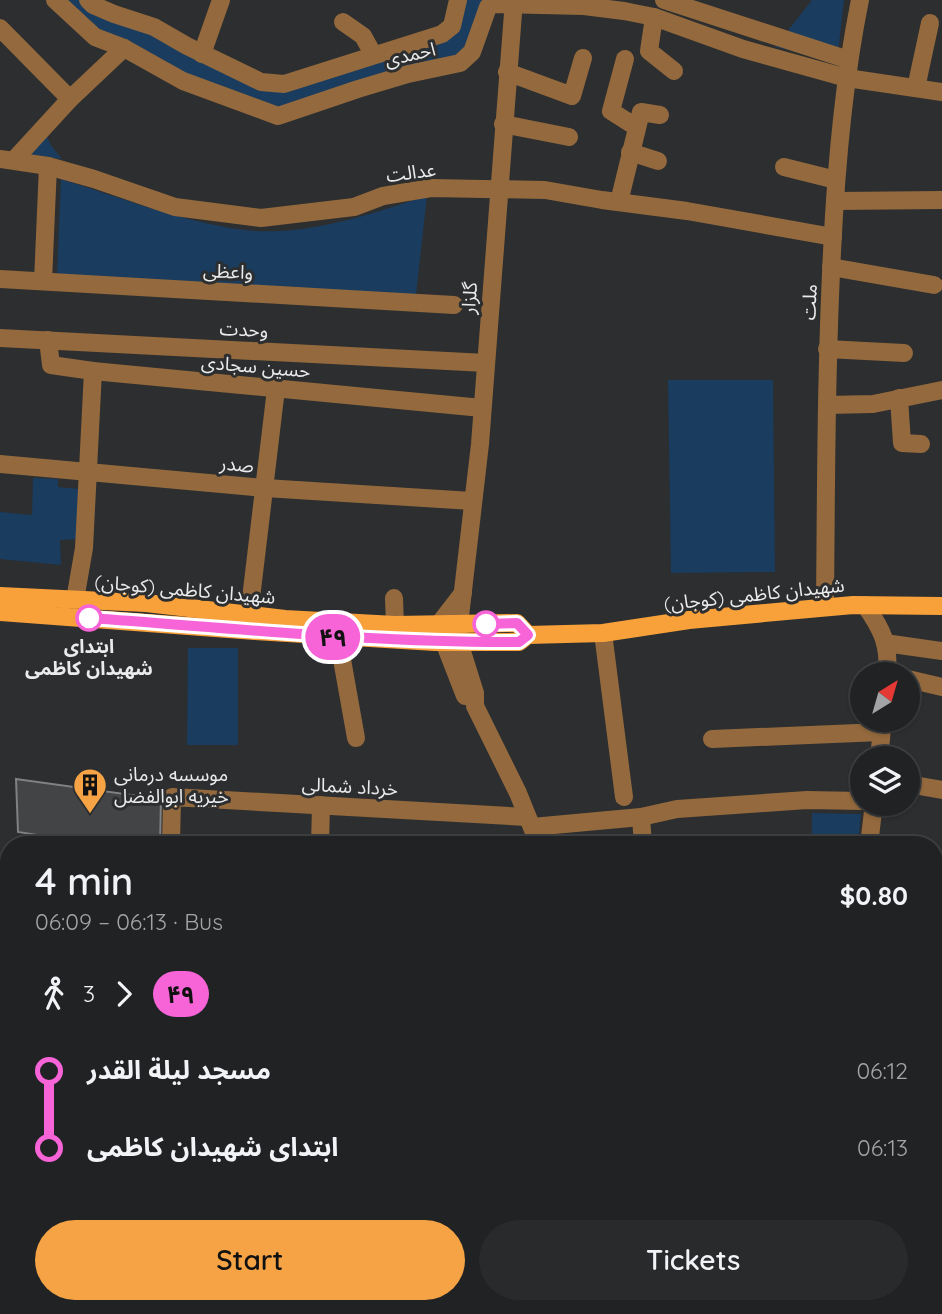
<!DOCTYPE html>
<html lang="en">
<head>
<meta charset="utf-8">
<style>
  body { margin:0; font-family:Quicksand,"Noto Sans Arabic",sans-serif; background:#292a2b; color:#f1f3f6; height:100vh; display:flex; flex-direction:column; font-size:26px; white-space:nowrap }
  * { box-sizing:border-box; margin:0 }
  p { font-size:23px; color:#a2a4a6 }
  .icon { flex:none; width:38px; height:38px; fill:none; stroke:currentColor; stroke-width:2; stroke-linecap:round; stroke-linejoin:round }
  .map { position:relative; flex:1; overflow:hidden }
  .panel { position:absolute; left:0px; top:836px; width:943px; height:478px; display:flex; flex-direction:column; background:#212223; border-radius:28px 28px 0 0; box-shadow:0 2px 5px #0004,0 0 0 2px #3e3f41 }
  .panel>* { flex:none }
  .badge { padding:0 14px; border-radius:23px; font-size:24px; line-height:46px }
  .needle { width:46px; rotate:37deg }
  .buttons { position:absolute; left:850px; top:662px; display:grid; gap:14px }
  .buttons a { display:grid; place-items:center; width:70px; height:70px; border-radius:50%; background:#212223; box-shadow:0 2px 5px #0004,0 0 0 2px #3e3f41; font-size:35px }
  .map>.badge { position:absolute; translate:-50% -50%; box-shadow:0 0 0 4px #fff }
  .legs { display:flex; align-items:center; gap:10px; height:77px; padding:0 35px; font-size:23px }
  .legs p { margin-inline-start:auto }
  .head { display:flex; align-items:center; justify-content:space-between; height:119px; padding:0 35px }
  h1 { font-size:38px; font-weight:600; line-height:52px }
  .cta { display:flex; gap:14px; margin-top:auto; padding:14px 35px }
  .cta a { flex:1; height:80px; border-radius:42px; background:#f5a345; color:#111; font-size:28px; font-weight:600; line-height:80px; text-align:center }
  .cta a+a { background:#292a2b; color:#f1f3f6 }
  ul { padding:0 35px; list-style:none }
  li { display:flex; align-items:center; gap:24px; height:77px; font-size:26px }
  li i { display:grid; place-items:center; width:10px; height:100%; margin:0 9px; background:currentColor }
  li i::after { content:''; width:18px; height:18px; margin:-9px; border:5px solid; border-radius:50%; background:#212223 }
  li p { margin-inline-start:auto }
  li:first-child i { background:linear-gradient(#0000 50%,currentColor 0) }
  li:last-child i { background:linear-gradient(currentColor 50%,#0000 0) }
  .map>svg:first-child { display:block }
  .green { fill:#1a3c5e }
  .building { fill:#424446; stroke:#7f8183; stroke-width:2 }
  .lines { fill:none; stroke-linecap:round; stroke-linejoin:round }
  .minor { stroke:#93693d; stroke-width:18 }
  .major { stroke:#f8a13b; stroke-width:18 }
  .highway { stroke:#f4caa1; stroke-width:21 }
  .line-1-casing { stroke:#fff; stroke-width:16 }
  .line-1 { stroke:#f764d7; stroke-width:10 }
  .stop-1-dot { fill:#fff; stroke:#f764d7; stroke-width:3.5 }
  .labels { text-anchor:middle; stroke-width:6; stroke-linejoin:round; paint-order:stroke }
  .street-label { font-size:19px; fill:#eaebec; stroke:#2c2e2f }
  .stop-label { font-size:19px; font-weight:bold; fill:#eaebec; stroke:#2c2e2f }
  .poi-label { font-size:19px; fill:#eaebec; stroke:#2c2e2f; text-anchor:start }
</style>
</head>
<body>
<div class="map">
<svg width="942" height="1314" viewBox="0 0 942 1314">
  <rect width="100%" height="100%" fill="#2c2e2f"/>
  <g class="green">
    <path d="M59 0H83L153 28 256 86 442 39 464 0H486L469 42 458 56 278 111 112 43Z"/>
    <path d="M812 0H844L838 53 833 59 775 47Z"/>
    <path d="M46 135 52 147 62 159 26 154Z"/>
    <path d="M61 179C119 197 177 220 237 229 301 239 367 215 427 196L416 295 57 275Z"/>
    <path d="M668 380H773L775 572 671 573Z"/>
    <path d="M33 478 58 479V487L79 489 76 539 60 540 61 565 0 559V512L32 515Z"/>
    <path d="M188 648H238V745H187Z"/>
    <path d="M812 813 861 814 858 845H812Z"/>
  </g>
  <path class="building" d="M16 779 161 799 160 845H101L18 832Z"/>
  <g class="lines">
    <g class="minor">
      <path d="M55 0 95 37 124 48 183 81 278 116 358 89 408 74 460 63 472 52 488 7 493 4 584 6 624 11 654 17 743 49 847 78 942 92"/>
      <path d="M88 0 93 5 114 14 154 27 187 46 261 82 284 84 442 34 452 26 458 0"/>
      <path d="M514 0 480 444 459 625V642L475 693V706L518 793 539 845"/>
      <path d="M664 0 849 60"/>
      <path d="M654 17 649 51 674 71"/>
      <path d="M343 22 363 36 373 54"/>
      <path d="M0 28 70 99"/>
      <path d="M202 54 221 0"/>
      <path d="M625 59 611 111 636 127"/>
      <path d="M507 72 572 96 583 58"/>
      <path d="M916 88 930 23"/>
      <path d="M503 124 569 137"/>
      <path d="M630 152 658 161"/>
      <path d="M0 159 48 166 94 179 175 207 261 218 354 207 383 196 431 188 545 190 602 200 687 211 833 237"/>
      <path d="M14 160 70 99 124 48"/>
      <path d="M784 167 836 180"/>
      <path d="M835 201 942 200"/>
      <path d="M619 202 641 112 660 115"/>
      <path d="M831 267 934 285"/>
      <path d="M0 279 454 305"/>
      <path d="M43 281 48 166"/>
      <path d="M0 338 486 363"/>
      <path d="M48 340 51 365 93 371 482 408"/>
      <path d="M827 349 904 353"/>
      <path d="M899 398 902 443 921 444"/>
      <path d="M827 405 873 404 942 390"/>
      <path d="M0 464 265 488 472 501"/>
      <path d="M463 593 439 624 444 642 465 696"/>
      <path d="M394 598 395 625"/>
      <path d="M75 600 84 548 93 371"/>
      <path d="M865 605C881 628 890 644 887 674"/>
      <path d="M825 607C826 489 826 371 832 252 836 168 843 83 860 0"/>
      <path d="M249 615 276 389"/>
      <path d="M603 633 624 797"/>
      <path d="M338 637 356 738"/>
      <path d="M885 643 942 651"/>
      <path d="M908 679 942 687"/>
      <path d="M712 739 881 732"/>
      <path d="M879 758 883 719"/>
      <path d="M908 784 942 790"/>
      <path d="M641 817 643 845"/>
      <path d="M532 827 641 817 677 809 807 800 863 801"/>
      <path d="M171 845 172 797 526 817"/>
      <path d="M320 845 321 805"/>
      <path d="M869 845 874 803"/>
      <path d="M934 892 942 893"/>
      <path d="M934 992 942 993"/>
      <path d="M934 1099 942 1100"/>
      <path d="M934 1133 942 1134"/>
      <path d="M0 1224 9 1225"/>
      <path d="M223 1306 238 1314"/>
      <path d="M333 1314 334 1306"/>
      <path d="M377 1314 379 1306"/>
      <path d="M464 1314 465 1306"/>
    </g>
    <g class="major">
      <path d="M0 596 146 603 285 619 395 625 517 623 528 635"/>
      <path d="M0 612 255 631 435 642H519L528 635 603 633 689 620 853 605 942 606"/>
      <path d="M0 878 9 921"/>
      <path d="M0 1087 9 1133"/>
      <path d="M43 1306 45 1314"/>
      <path d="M86 1306 87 1314"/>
    </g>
    <g class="highway">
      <path d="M0 923 9 969"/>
      <path d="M0 1014 9 1058"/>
      <path d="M55 1306 56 1314"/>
      <path d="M74 1306 75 1314"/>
    </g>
  </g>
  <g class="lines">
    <g class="line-1-casing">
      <path id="line-1" d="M89 618C232 628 375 643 519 642L528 635 517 623 486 624"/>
    </g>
    <use href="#line-1" class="line-1"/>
  </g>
  <defs>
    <g id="building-pin" transform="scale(1.75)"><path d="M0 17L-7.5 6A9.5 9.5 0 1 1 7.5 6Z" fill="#f5a345" stroke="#2c2e2f"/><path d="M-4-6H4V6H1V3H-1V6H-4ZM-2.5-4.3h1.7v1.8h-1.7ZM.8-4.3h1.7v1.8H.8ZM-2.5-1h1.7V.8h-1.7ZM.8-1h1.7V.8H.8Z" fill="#111"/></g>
  </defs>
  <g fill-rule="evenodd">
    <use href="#building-pin" x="90" y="785"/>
  </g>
  <g class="stop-1-dot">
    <circle cx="89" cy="618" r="12"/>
    <circle cx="486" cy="624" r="12"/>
  </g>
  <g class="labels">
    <g class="street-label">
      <text transform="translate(410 54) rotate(-13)" y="7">احمدی</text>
      <text transform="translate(411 172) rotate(-7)" y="7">عدالت</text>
      <text transform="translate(228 271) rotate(3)" y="7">واعظی</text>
      <text transform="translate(469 298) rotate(-86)" y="7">گلزار</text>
      <text transform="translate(809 302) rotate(-87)" y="7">ملت</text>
      <text transform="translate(244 329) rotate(3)" y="7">وحدت</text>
      <text transform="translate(256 366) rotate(5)" y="7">حسین سجادی</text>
      <text transform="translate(237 464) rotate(5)" y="7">صدر</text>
      <text transform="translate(185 589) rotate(5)" y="7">شهیدان کاظمی (کوجان)</text>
      <text transform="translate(754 594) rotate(-6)" y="7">شهیدان کاظمی (کوجان)</text>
      <text transform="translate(350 786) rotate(3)" y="7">خرداد شمالی</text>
    </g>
    <g class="stop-label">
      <text x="89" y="653">ابتدای<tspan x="89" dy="22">شهیدان کاظمی</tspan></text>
    </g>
    <g class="poi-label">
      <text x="114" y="781">موسسه درمانی<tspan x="114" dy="22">خیریه ابوالفضل</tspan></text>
    </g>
  </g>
</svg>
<div class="buttons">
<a><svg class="needle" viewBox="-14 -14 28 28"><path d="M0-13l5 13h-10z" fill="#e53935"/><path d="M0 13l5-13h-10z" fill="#a2a4a6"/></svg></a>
<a><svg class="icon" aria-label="layers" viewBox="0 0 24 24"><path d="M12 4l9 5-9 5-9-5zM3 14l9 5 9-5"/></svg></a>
</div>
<b class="badge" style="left:333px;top:637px;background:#f764d7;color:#111">۴۹</b>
<section class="panel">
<div class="head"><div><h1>4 min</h1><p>06:09 – 06:13 · Bus</p></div><b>$0.80</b></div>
<div class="legs"><svg class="icon" aria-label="walk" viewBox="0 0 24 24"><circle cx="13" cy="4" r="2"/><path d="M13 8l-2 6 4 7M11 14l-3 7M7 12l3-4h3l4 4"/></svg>3<svg class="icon" aria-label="forward" viewBox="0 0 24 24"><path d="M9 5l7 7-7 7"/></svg><b class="badge" style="background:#f764d7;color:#111">۴۹</b></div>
<ul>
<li><i style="color:#f764d7"></i><b>مسجد لیلة القدر</b><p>06:12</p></li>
<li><i style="color:#f764d7"></i><b>ابتدای شهیدان کاظمی</b><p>06:13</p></li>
</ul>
<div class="cta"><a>Start</a><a>Tickets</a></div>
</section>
</div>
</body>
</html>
